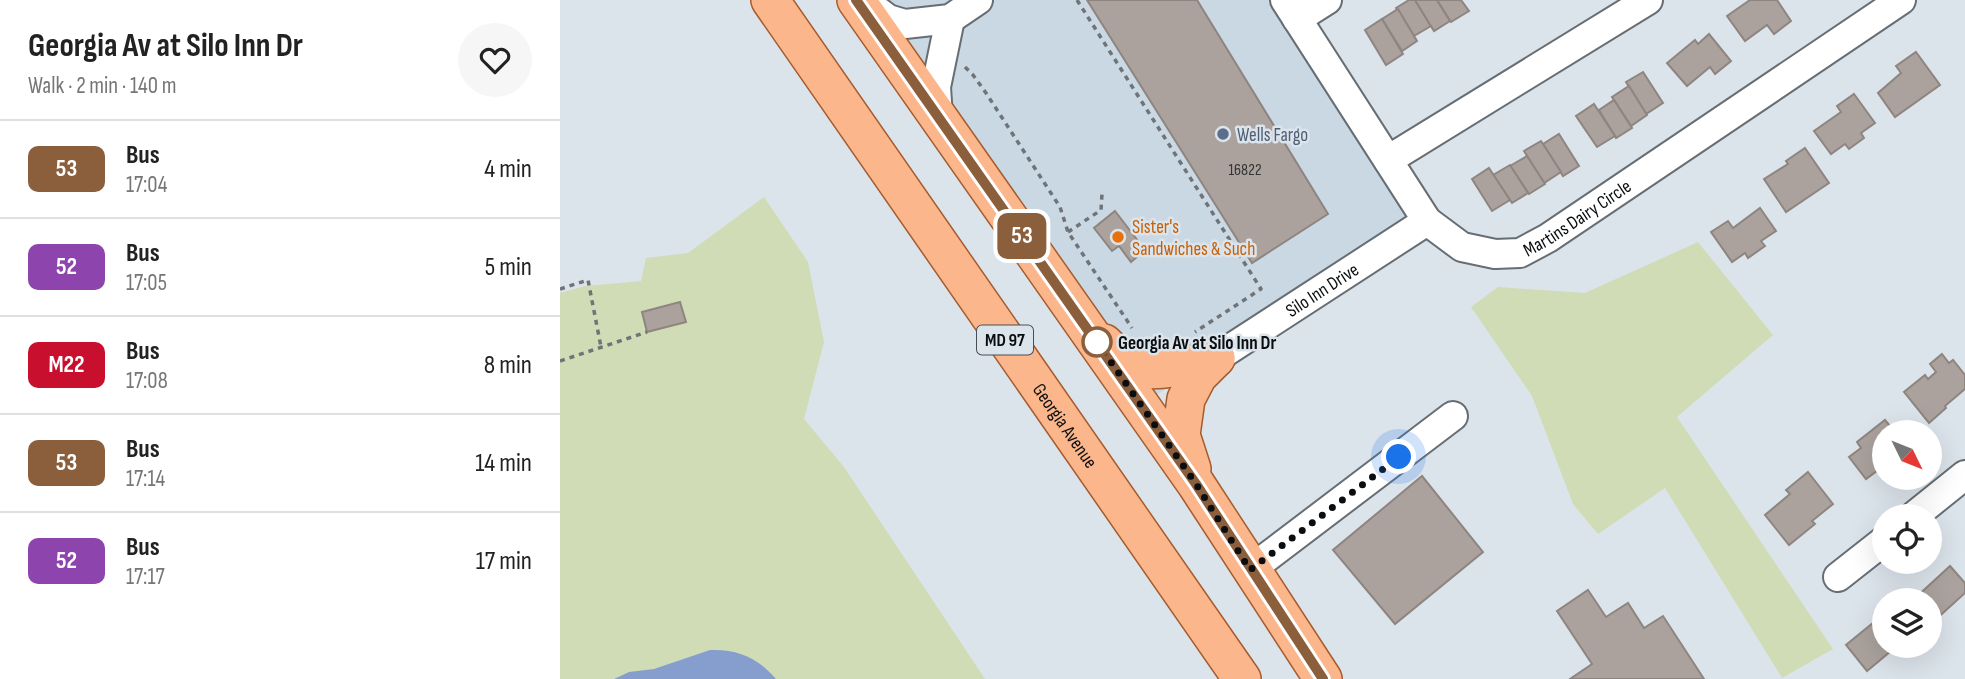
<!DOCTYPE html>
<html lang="en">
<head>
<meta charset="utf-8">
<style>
  body { margin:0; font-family:"Sofia Sans Condensed",sans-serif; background:#f6f6f6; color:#222; height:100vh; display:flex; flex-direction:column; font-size:26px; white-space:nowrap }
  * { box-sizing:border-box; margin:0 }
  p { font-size:23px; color:#767676 }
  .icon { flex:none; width:38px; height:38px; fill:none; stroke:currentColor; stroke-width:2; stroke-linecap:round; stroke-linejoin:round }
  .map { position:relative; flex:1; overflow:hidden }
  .details { display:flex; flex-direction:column; background:#fff; width:560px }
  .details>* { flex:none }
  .badge { padding:0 14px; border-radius:10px; font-size:24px; line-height:46px }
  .needle { width:46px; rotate:133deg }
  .controls { position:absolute; left:1312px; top:420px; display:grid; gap:14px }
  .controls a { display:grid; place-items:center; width:70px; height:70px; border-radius:50%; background:#fff; box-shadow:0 7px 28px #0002; font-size:35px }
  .you { position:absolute; width:35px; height:35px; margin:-18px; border:5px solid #fff; border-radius:50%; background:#1a73e8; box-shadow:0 0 0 10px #1a73e833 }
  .map>.badge { position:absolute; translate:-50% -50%; box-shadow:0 0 0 4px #fff }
  .round { display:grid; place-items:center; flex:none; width:74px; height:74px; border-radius:37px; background:#f6f6f6 }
  .overview { display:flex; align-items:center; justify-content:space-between; height:119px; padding:0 28px }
  h1 { font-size:33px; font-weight:700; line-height:52px }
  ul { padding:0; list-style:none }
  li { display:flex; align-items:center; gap:21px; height:98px; padding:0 28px; border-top:2px solid #e0e0e0 }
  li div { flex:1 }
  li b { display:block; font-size:26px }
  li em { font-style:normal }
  li .badge { min-width:77px; font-weight:700; text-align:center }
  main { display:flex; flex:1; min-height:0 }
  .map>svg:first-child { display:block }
  .built { fill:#cad8e4 }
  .green { fill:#d0dcb5 }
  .water { fill:#859ece }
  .building { fill:#aba29d; stroke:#8e8580; stroke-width:2 }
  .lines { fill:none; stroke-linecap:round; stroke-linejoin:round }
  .minor-casing { stroke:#666e74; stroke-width:32 }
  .major-casing { stroke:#a55b2d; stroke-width:40 }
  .path { stroke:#6f7478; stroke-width:3.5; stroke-dasharray:5 5; stroke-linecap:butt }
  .minor { stroke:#fff; stroke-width:28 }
  .major { stroke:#fbb68b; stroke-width:37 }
  .line-casing { stroke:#fff; stroke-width:16 }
  .line { stroke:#8b5e3c; stroke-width:10 }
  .walk { stroke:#0b0e10; stroke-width:7; stroke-dasharray:0 12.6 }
  .service-dot { fill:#5c6f8a; stroke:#dce4eb; stroke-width:2.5 }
  .food-dot { fill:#e8710a; stroke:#dce4eb; stroke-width:2.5 }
  .stop-dot { fill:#fff; stroke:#8b5e3c; stroke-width:3.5 }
  .labels { text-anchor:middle; stroke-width:5; stroke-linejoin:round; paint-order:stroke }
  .number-label { font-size:16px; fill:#333 }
  .shield { fill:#dce4eb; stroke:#4a4e52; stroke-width:2 }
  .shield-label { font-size:18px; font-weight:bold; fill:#0b0e10 }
  .service-label { font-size:19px; fill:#4e5e75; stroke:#dce4eb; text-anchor:start }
  .street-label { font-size:19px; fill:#0b0e10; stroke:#dce4eb }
  .food-label { font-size:19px; fill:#c56008; stroke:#dce4eb; text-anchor:start }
  .stop-label { font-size:19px; font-weight:bold; fill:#0b0e10; stroke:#dce4eb; text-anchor:start }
</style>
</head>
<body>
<main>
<section class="details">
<div class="overview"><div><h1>Georgia Av at Silo Inn Dr</h1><p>Walk · 2 min · 140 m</p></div><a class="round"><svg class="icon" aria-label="heart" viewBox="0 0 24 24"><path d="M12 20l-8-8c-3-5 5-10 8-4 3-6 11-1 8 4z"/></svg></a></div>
<ul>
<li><span class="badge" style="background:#8b5e3c;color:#fff">53</span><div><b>Bus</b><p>17:04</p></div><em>4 min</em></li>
<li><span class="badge" style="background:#8e44ad;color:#fff">52</span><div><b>Bus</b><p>17:05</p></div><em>5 min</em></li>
<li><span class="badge" style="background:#c8102e;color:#fff">M22</span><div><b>Bus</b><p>17:08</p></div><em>8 min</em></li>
<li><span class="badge" style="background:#8b5e3c;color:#fff">53</span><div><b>Bus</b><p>17:14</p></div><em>14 min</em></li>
<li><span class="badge" style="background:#8e44ad;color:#fff">52</span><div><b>Bus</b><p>17:17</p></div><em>17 min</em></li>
</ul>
</section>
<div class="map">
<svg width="1405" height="679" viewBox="0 0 1405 679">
  <rect width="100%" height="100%" fill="#dce4eb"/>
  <path class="built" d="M296 0H725L867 221 581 405Z"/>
  <g class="green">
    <path d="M204 197 248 262 264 342 244 419 284 467 425 679H0V293L25 286 81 281 86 258 128 253Z"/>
    <path d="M1138 242 1213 335 1117 417 1273 649 1222 678 1105 488 1038 534 1013 504 972 396 911 307 938 287 1025 293Z"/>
  </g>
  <path class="water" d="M150 650C178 649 198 658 216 679H54L69 672 94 669Z"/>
  <g class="building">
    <path d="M527 0H637L768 214 692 263Z"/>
    <path d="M849 0H855L871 26 854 36 836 8Z"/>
    <path d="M855 0H877L890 21 874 31Z"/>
    <path d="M877 0H901L909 11 891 22Z"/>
    <path d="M1190 0H1217L1231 21 1214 34 1207 25 1185 41 1167 16Z"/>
    <path d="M838 9 857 41 842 51 822 19Z"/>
    <path d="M822 19 843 54 826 65 805 30Z"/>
    <path d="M1149 34 1171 61 1155 74 1150 67 1127 86 1107 63 1135 40 1138 44Z"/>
    <path d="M1356 52 1380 85 1335 117 1318 93 1341 73 1336 66Z"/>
    <path d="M1083 72 1103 103 1086 114 1066 82Z"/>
    <path d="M1069 86 1087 115 1071 126 1052 97Z"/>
    <path d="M1294 94 1315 123 1301 133 1304 138 1289 149 1285 144 1271 154 1254 131 1281 112 1277 106Z"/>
    <path d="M1054 100 1072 128 1056 138 1039 110Z"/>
    <path d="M1034 104 1055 136 1037 147 1016 116Z"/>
    <path d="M999 134 1019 166 1003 176 983 144Z"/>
    <path d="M981 141 1001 172 984 183 964 151Z"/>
    <path d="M1245 148 1269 183 1226 212 1204 179 1228 164 1226 161Z"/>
    <path d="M967 156 985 184 969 194 950 166Z"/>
    <path d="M950 165 968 193 952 203 933 175Z"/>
    <path d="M929 168 950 200 932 211 912 179Z"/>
    <path d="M1200 208 1216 231 1201 241 1205 246 1188 258 1185 253 1172 262 1151 232 1168 221 1173 228Z"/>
    <path d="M555 211 585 250 571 262 559 246 552 251 534 228Z"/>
    <path d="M120 302 126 322 87 332 82 312Z"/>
    <path d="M1382 354 1389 363 1393 360 1405 375V389L1385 406 1386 408 1369 423 1344 392 1365 375 1368 379 1376 372 1370 364Z"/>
    <path d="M1325 420 1335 432H1325V465L1306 479 1289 457 1301 448 1297 442Z"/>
    <path d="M1248 472 1273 504 1252 521 1255 524 1229 545 1205 515 1230 494 1226 490Z"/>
    <path d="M862 476 923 552 835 624 773 550Z"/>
    <path d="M1390 566 1405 583V593L1373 622 1370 619V600H1353Z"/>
    <path d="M1028 590 1046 617 1068 603 1084 628 1103 616 1144 679H1010L1032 664 997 611Z"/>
    <path d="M1325 613V646H1337L1307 671 1286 645Z"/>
  </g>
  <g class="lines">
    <g class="minor-casing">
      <g id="minor">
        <path d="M303 0 328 19 345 24 390 19 418 0"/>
        <path id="s1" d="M725 0 867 221 902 247 935 254 960 253 988 238 1341 0"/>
        <path d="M737 19 767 0"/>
        <path d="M378 117 376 87 390 19"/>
        <path d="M828 160 1088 0"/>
        <path id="s2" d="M656 358 867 221"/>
        <path d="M1354 516 1405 475"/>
        <path d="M690 570 893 416"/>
        <path d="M1278 577 1325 540"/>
      </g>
    </g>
    <g class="major-casing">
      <g id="major">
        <path id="s3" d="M210 0 682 679"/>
        <path d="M296 0 636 484 763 679"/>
        <path d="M544 343C553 352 566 364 580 368 600 374 635 363 656 358"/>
        <path d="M632 469 621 435 626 399 638 376 656 358"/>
      </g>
    </g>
    <g class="path">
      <path d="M517 0 701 289 635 332"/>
      <path d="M405 67 413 75 426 93 500 207 508 232 572 328"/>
      <path d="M508 232 541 210 542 194"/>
      <path d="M0 289 28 280 41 347"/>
      <path d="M0 361 87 332"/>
    </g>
    <use href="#minor" class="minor"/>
    <use href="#major" class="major"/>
  </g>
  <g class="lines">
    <g class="line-casing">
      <path id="line" d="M296 0 636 484 763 679"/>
    </g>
    <use href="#line" class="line"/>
    <path class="walk" d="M537 342 636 484 690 570 839 457"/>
  </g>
  <circle class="service-dot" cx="663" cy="134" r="7"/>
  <circle class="food-dot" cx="558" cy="237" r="7"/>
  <circle class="stop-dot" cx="537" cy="342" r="14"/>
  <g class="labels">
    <g class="number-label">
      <text x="685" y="175">16822</text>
    </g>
    <rect class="shield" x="417" y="325.5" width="56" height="29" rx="5"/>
    <g class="shield-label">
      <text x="445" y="346">MD 97</text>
    </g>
    <g class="service-label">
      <text x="677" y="141">Wells Fargo</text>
    </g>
    <g class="street-label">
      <text dy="7" stroke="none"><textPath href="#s1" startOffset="432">Martins Dairy Circle</textPath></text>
      <text dy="7" stroke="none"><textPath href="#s2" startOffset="126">Silo Inn Drive</textPath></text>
      <text dy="7" stroke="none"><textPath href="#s3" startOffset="518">Georgia Avenue</textPath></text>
    </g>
    <g class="food-label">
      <text x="572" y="233">Sister's<tspan x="572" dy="22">Sandwiches &amp; Such</tspan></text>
    </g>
    <g class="stop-label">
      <text x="558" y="349">Georgia Av at Silo Inn Dr</text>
    </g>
  </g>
</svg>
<div class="controls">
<a><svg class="needle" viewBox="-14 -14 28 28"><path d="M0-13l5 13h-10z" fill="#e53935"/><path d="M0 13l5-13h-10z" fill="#767676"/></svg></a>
<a><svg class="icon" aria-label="locate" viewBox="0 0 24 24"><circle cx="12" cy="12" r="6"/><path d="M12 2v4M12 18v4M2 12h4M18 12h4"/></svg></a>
<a><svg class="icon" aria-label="layers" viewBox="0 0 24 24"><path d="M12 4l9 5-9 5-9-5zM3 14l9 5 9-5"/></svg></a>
</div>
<div class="you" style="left:839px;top:457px"></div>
<b class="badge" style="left:462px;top:236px;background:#8b5e3c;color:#fff">53</b>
</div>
</main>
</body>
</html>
